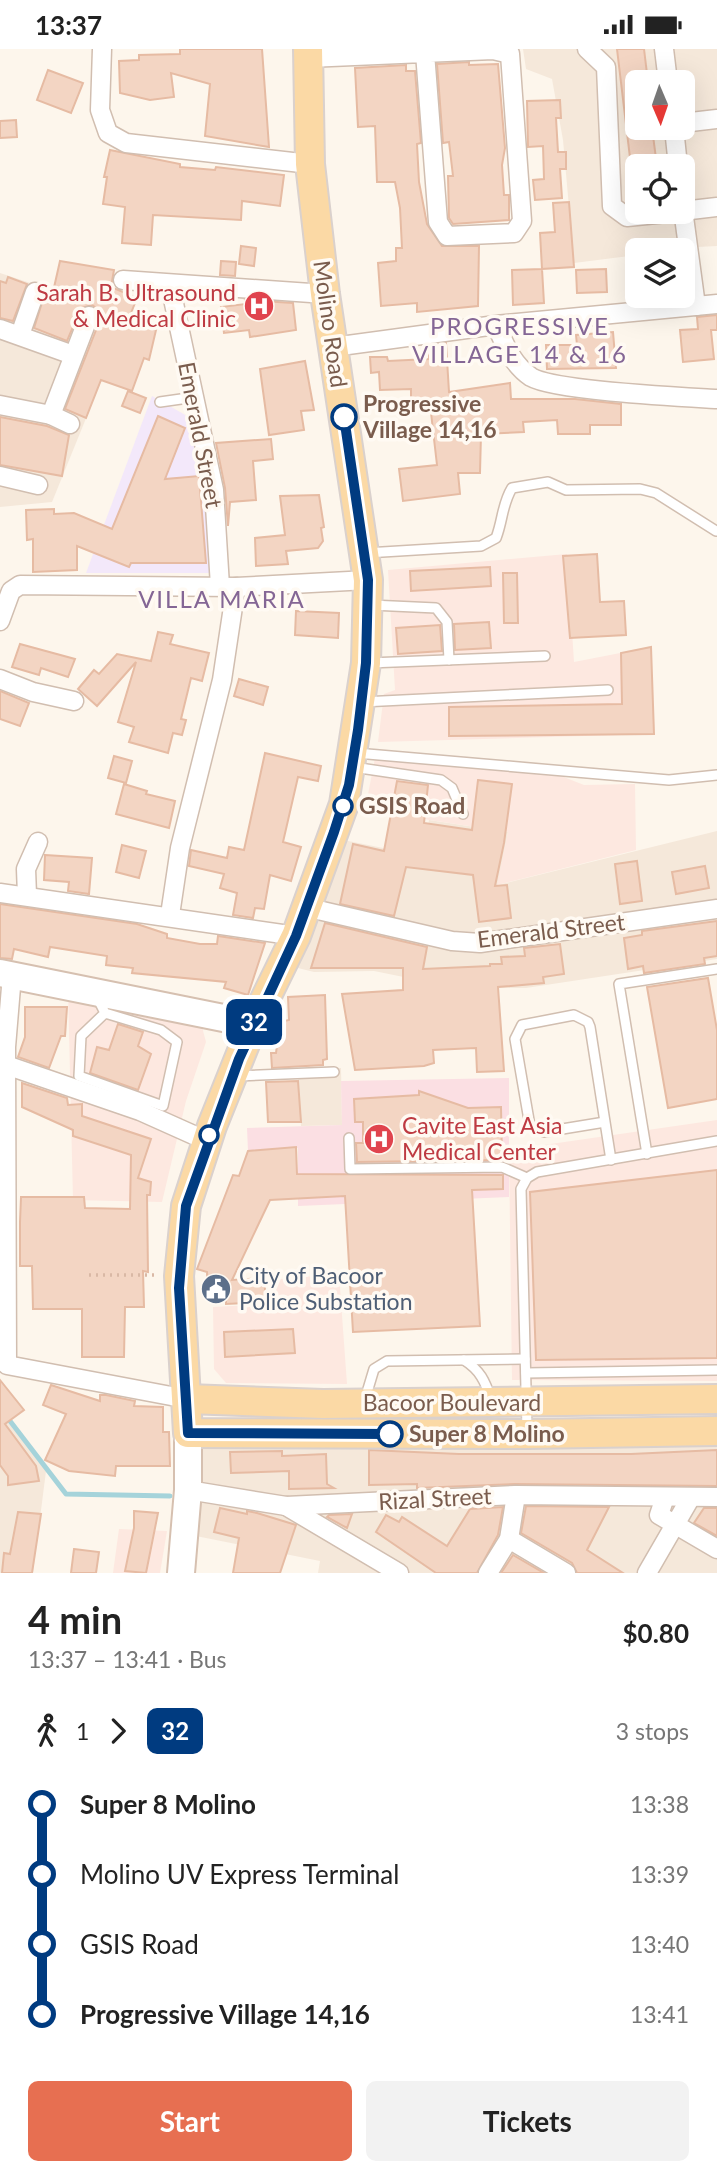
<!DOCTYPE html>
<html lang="en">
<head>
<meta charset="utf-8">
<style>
  body { margin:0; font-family:Lato,sans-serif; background:#f2f2f2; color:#222; height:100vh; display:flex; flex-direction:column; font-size:26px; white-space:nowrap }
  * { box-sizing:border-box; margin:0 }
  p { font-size:23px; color:#767676 }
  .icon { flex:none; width:38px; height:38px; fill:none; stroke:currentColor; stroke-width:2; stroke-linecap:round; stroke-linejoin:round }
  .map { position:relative; height:1524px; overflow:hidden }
  .side { display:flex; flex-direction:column; background:#fff; flex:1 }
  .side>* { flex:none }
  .badge { padding:0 14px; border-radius:10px; font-size:24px; line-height:46px }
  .needle { width:46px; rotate:178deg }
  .tools { position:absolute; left:625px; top:21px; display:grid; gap:14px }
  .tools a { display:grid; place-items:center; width:70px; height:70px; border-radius:10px; background:#fff; box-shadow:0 7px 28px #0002; font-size:35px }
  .map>.badge { position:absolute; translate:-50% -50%; box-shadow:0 0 0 4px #fff }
  .legs { display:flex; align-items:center; gap:10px; height:77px; padding:0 28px; font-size:23px }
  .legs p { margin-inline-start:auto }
  .overview { display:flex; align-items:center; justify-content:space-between; height:119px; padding:0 28px }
  h1 { font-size:38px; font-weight:700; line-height:52px }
  .button { display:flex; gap:14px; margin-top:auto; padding:14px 28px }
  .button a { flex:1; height:80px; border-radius:10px; background:#e76f51; color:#fff; font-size:28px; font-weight:700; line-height:80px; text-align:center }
  .button a+a { background:#f2f2f2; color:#222 }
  ul { padding:0 28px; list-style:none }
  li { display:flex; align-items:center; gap:24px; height:70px; font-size:26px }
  li i { display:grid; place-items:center; width:10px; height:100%; margin:0 9px; background:currentColor }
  li i::after { content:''; width:18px; height:18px; margin:-9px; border:5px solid; border-radius:50%; background:#fff }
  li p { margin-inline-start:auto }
  li:first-child i { background:linear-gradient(#0000 50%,currentColor 0) }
  li:last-child i { background:linear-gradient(currentColor 50%,#0000 0) }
  .status { display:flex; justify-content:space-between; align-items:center; height:49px; padding:0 35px; background:#fff; direction:ltr }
  .status svg { height:19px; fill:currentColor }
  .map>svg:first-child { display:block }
  .residential { fill:#f5e8da; fill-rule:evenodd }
  .commercial { fill:#fde8e0 }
  .education { fill:#f3e8fa }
  .medical { fill:#fbdfe3 }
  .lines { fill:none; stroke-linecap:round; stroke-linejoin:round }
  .stream { stroke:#a5d3da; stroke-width:5 }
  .building { fill:#f3d5c3; stroke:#e6bba3; stroke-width:2 }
  .lane-casing { stroke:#d1beb0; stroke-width:12 }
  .street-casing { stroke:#d1beb0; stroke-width:21 }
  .secondary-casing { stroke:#d6c0b0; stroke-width:30 }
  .primary-casing { stroke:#dad1cd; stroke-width:32 }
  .path { stroke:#d9b8a5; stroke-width:3.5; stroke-dasharray:2 5; stroke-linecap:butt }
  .lane { stroke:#fff; stroke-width:9 }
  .street { stroke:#fff; stroke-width:18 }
  .secondary { stroke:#fff; stroke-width:26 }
  .primary { stroke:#fbd9a5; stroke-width:28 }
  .line-1-casing { stroke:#fff; stroke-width:16 }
  .line-1 { stroke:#003b80; stroke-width:10 }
  .stop-1-dot { fill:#fff; stroke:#003b80; stroke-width:3.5 }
  .labels { text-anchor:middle; stroke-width:7; stroke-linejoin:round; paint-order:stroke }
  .health-label { font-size:23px; fill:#be3a42; stroke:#fffaf3; text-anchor:end }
  .street-label { font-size:23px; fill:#7a5c4d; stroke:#fffaf3 }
  .stop-label { font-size:23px; font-weight:bold; fill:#7a5c4d; stroke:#fffaf3; text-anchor:start }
  .service-label { font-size:23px; fill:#4e5e75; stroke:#fffaf3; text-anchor:start }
  .neighbourhood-label { font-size:24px; letter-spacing:2px; fill:#846695; stroke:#fffaf3 }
</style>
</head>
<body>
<div class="status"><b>13:37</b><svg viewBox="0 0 49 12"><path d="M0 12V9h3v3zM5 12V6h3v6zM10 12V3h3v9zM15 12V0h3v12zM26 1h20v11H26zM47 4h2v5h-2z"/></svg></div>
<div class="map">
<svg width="717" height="1524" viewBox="0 0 717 1524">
  <rect width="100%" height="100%" fill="#fdf6ec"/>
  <g class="residential">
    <path d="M523 0H717V197L637 201V206L574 214 563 91 552 30 526 20ZM637 33H682V79H637ZM637 117H682V163H637Z"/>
    <path d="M0 224 128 266 52 453 0 458Z"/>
    <path d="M429 771 508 783 498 836 717 782V910L526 939H458L374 922 314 923 294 918 343 791 423 807Z"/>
    <path d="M323 1019H341L342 1076 301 1077 298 1028Z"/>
    <path d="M0 1363 46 1422 33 1524H0Z"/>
    <path d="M717 1382V1524H318L320 1512 186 1485 188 1384Z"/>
  </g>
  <g class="commercial">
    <path d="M567 505 574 613 651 598 654 685 378 693 384 645 395 641 388 521Z"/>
    <path d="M375 709 546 721 584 736 635 735 636 801 497 836 508 783 365 761Z"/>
    <path d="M68 941 191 969 202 978 206 993 186 1052 162 1153 73 1151Z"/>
    <path d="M717 1071V1332L512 1331 509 1101Z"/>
    <path d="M339 1225 347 1335 226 1334 214 1320 213 1258 271 1255 270 1231Z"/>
    <path d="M119 1480 167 1482 160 1524H113Z"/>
  </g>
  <path class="education" d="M152 347 194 371 208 438 209 524H86Z"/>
  <path class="medical" d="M509 1029V1148L298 1157V1099L248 1102 247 1079 342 1076 341 1032Z"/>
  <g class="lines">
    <path class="stream" d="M0 1359 66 1445 170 1447"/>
  </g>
  <g class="building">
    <path d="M180 0H262L269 98 205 87 210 35 171 24 174 48 150 51 120 44 119 12 139 11V6L180 5Z"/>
    <path d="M617 0H644L648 33H637V79H652L657 117H631Z"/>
    <path d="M469 13V16L498 15 505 99 502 116 504 146H509V171L453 175 449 169 448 127H453L449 93 443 94 437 15Z"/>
    <path d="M406 16V22H415L421 94 417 95 419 133 427 175 442 197H479L478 257 417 263V254L381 257 378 214 396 212V199H402L400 159 395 133H377L375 77 358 78 355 19Z"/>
    <path d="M48 21 83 34 71 64 37 51Z"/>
    <path d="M560 51 561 69H556L558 103H566V120H560L562 149 535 151 533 131 544 130 543 97 528 98 527 52Z"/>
    <path d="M16 71 17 88 0 89V72Z"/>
    <path d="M110 101 180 115V118L215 121 216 118 284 126 280 157 242 152 241 171 153 166 151 196 122 194 125 158 103 155 107 128H104Z"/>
    <path d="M569 153 574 218 542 220 544 254 513 256 512 221 542 220 540 184 555 183 553 154Z"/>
    <path d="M241 197 256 199 254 217 239 215Z"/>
    <path d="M60 212 114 221 111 238 137 249 127 274 156 281 149 311 144 309 132 342 101 331 86 369 65 360 100 271 98 260 92 256 81 259 67 292 34 279 46 241 53 243Z"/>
    <path d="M221 212 236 213 235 227 220 226Z"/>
    <path d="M606 220 607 243 577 244 576 221Z"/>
    <path d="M8 228 27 235 13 272 0 269V232L6 234Z"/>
    <path d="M245 251 293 254 296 281 250 288 249 281 224 284 221 258 246 255Z"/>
    <path d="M717 266V281H711L714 310 683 313 680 281 698 280 697 268Z"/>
    <path d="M613 283 616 319 547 320 546 296H577L576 286Z"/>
    <path d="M446 294 449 343 510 334 511 350H575L621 355V376H590V385H558L557 371 523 373 524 383 481 385 480 424H458L460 445 403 452 399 420 437 416 430 355 411 357V340L380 341 379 323 371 324 370 308H387L388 312 429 310V297Z"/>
    <path d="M305 312 314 361 301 362 304 381 269 386 260 320Z"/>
    <path d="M128 342 146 349 140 364 122 357Z"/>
    <path d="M158 367 185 379 165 430 199 427 206 514H131L129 518 77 497V521L33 523V490L27 491 26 461 54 460V465L74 464 112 480Z"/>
    <path d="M0 368 47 377 69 386 62 427 0 416Z"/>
    <path d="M271 390 273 410 253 412 256 451 230 453 228 477 225 439 216 394Z"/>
    <path d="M319 446 324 478 321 479 323 492 318 499 286 502 288 515 256 517 255 489 285 486 280 447Z"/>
    <path d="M597 505 600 553 624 552 626 586 570 589 563 507Z"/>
    <path d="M490 518 491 537 411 542 410 522Z"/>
    <path d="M503 524H517L518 574H504Z"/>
    <path d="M296 562 339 564 338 589 295 586Z"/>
    <path d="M489 573 491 599 455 601 454 575Z"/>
    <path d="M440 576 442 602 398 605 396 579Z"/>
    <path d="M158 583 173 586 170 595 209 604 202 632 191 629 181 670 186 671 182 686 173 684 168 704 129 693 134 678 118 673 136 613 97 657 78 640 94 621 99 625 117 605 151 612Z"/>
    <path d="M20 595 75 610 68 628 41 619 39 626 12 618Z"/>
    <path d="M651 598 654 685 449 687V658L622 655 621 604Z"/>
    <path d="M239 630 268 638 263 656 234 647Z"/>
    <path d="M0 642 29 654 20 677 0 670Z"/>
    <path d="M265 704 321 717 318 732 298 728 283 793 301 798 291 832 270 826 264 860 255 859 253 869 233 866 237 844 220 839 224 825 189 817 191 801 227 809 229 798 244 801Z"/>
    <path d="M114 707 132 712 126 734 108 729Z"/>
    <path d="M478 731 512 735 504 794 495 837 507 836 511 869 479 873 473 826 406 818 394 867 340 855 353 795 384 802 397 732 428 736 424 774 472 781Z"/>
    <path d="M124 735 147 742 146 745 175 752 169 779 116 765Z"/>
    <path d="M122 796 146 802 139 829 116 823Z"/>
    <path d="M45 806 92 809 89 845 68 842 69 833 44 831Z"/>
    <path d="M637 812 642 852 620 855 615 815Z"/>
    <path d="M705 817 709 839 676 845 672 823Z"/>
    <path d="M0 855 137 875 167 885V889L200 895H217L218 887 265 894 248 946 224 939 226 933 132 924 133 919 106 916 107 907 50 898 48 908 14 900 12 910 0 909Z"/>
    <path d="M717 872V907L704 909 705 915 644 924 643 917 628 920 624 889 642 886V882Z"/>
    <path d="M325 874 427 898 423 920 490 917V915H502L501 908 525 907 524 899 560 895 564 925 543 928 544 934 498 938 504 1022 477 1023 476 999 433 1001 434 1014 424 1017 355 1021 342 945 403 941V919H311Z"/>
    <path d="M708 929 717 981V1050L668 1059 647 938Z"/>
    <path d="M325 946 327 1010 323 1011V1016L272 1019 271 1004H276L279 981 285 980 284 972 289 971 288 948Z"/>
    <path d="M25 958H67L65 987H61L49 1019 18 1008 25 988Z"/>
    <path d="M118 975 143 983 138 997 151 1005 138 1041 90 1024 97 998 109 1001Z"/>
    <path d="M298 1032 301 1073H268L266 1033Z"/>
    <path d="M22 1034 67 1049 68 1056 82 1055V1067L151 1090 138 1129 151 1133 150 1146H147L148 1223 143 1222 144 1258H125L124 1308H82V1260H33L32 1217H20V1173L21 1148H84L85 1159 130 1160 131 1106 73 1087V1081L22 1058Z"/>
    <path d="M419 1042 468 1059 501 1058 502 1111 357 1113 356 1094H363V1073H355L354 1050 419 1046Z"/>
    <path d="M296 1098 297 1125 503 1126V1140L472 1141 480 1277 353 1283 345 1147 270 1151 232 1231 264 1229 266 1253 226 1255V1247L208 1248 207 1223 197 1220 233 1126 239 1127 248 1102Z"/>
    <path d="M717 1121V1309L536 1311 530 1143Z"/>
    <path d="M293 1280 295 1304 225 1308 224 1283Z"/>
    <path d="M0 1331 24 1361 5 1375 36 1417 39 1432 8 1436V1427L0 1416Z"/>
    <path d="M51 1336 100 1352V1346H106L135 1352 134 1357 163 1358V1383H169L170 1417H116L115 1427 69 1422 45 1411 66 1365 43 1356Z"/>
    <path d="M369 1401 459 1405H631L717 1401V1437L515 1435 417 1439V1435L369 1436Z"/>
    <path d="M282 1402V1407L326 1405 327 1435 334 1439 289 1440V1422L231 1424 230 1403Z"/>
    <path d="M526 1457 609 1458 587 1501 623 1524H577L572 1514 521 1484Z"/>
    <path d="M503 1458 498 1486 477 1524H436L376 1483 386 1466 399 1473 402 1468 447 1497 470 1460Z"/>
    <path d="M220 1459 247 1465V1462L257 1464 296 1476 280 1524H233L239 1489 214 1483Z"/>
    <path d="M704 1459H717V1487L694 1474Z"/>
    <path d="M134 1462 158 1464 146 1524 125 1522 134 1479Z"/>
    <path d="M18 1463 41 1465 32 1524H2L4 1504 10 1505Z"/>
    <path d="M352 1465 347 1479 327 1468 329 1466Z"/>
    <path d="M74 1500 99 1503 96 1524H71Z"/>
    <path d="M513 1506 544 1524H501Z"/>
  </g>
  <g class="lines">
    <g class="lane-casing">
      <g id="lane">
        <path d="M160 353 195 348"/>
        <path d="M366 504 481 497 496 489C503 471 502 455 512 439L548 433 566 441 640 440 656 444 716 482"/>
        <path d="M371 556 436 559 447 573 449 611"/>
        <path d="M369 614 545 607"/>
        <path d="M362 653 608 641"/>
        <path d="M356 704 669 731 717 726"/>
        <path d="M353 718 441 731 452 739 463 765"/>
        <path d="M97 948 105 964 161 981 177 993 163 1057 79 1027 81 987 105 964"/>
        <path d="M238 1027 334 1023"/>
        <path d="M605 1073 544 1083 530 1077 515 990 522 976 574 966 588 973 590 978 611 1111"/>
        <path d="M349 1089 350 1120 502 1118 527 1129"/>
        <path d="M647 1105 619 935 717 920"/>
        <path d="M464 1311C480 1321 485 1332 491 1350"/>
        <path d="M526 1324 717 1321"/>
        <path d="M365 1350 374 1320 387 1312 525 1310"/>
        <path d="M527 1380 521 1140 527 1129 537 1123 717 1092"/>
      </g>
    </g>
    <g class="street-casing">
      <g id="street">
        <path d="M102 0 100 61 108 84 126 94 310 115"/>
        <path d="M587 0 606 18 612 157 627 168 676 163"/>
        <path d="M664 0 668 33"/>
        <path d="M308 9 493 1 510 5 522 172 514 184 447 187 438 173 425 4"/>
        <path d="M682 74 717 70"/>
        <path d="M674 79 678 117"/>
        <path d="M682 153 696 257"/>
        <path d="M682 162 717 158"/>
        <path d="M123 231 325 245"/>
        <path d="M170 236 214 441 220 537"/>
        <path d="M496 276C505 296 512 315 531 328 555 342 683 348 717 350"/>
        <path d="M0 280 73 306"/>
        <path d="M20 286 35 243"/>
        <path d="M333 298 496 276 717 255"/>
        <path d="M0 356 51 366 70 375"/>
        <path d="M51 366 89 267"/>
        <path d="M0 427 38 436"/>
        <path d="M0 572 11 542 20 536 236 538 368 531"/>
        <path d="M0 630 33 643 74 652"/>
        <path d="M0 844 296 887"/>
        <path d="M27 846 26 820 38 793"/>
        <path d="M305 858 452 892 480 894 717 860"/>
        <path d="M170 866 180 799 222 631 236 538"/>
        <path d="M12 926 6 998 7 1316 187 1350"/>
        <path d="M6 1016 140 1062 207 1092"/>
        <path d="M188 1441 286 1457 516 1446 717 1448"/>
        <path d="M665 1448 659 1466 717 1500"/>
        <path d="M286 1457 399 1524"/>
        <path d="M509 1490 566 1524"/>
        <path d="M488 1524 509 1490 516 1446"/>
        <path d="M647 1524 691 1448"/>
      </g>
    </g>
    <g class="secondary-casing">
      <g id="secondary">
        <path d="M0 924 253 975"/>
        <path d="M181 1524 188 1441V1384"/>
      </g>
    </g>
    <g class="primary-casing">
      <g id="primary">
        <path d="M308 0 310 115 325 245 368 531 366 614 344 755 296 887 253 975 212 1077 186 1157 179 1227 188 1384 528 1385 717 1382"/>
        <path d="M187 1350 323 1355 717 1350"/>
      </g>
    </g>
    <path class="path" d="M89 1226H156"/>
    <use href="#lane" class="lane"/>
    <use href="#street" class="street"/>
    <use href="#secondary" class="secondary"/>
    <use href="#primary" class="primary"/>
  </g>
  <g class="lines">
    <g class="line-1-casing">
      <path id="line-1" d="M344 368 368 531 366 614 358 681 349 736 334 783 296 887 239 1010 186 1157 179 1239 188 1384 390 1385"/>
    </g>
    <use href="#line-1" class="line-1"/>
  </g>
  <defs>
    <g id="hospital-disc" transform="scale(1.575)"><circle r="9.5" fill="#e0444e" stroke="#fffaf3"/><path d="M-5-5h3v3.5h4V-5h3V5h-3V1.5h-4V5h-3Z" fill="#fff"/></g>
    <g id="civic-disc" transform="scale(1.575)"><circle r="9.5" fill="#5c6f8a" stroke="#fffaf3"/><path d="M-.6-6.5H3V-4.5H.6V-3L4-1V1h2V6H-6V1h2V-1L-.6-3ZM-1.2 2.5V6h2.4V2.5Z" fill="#fff"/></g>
  </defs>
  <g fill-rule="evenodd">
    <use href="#hospital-disc" x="259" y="257"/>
    <use href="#hospital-disc" x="379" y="1090"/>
    <use href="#civic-disc" x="216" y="1240"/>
  </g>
  <g class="stop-1-dot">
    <circle cx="344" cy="368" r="12"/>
    <circle cx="343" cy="757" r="9"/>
    <circle cx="209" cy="1086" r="9"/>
    <circle cx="390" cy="1385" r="12"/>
  </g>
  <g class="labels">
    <g class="health-label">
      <text x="236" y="252">Sarah B. Ultrasound<tspan x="236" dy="26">&amp; Medical Clinic</tspan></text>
      <text x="402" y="1085" text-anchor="start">Cavite East Asia<tspan x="402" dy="26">Medical Center</tspan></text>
    </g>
    <g class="street-label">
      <text transform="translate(330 275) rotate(82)" y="8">Molino Road</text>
      <text transform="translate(200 386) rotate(79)" y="8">Emerald Street</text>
      <text transform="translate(551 882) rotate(-7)" y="8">Emerald Street</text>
      <text x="452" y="1362">Bacoor Boulevard</text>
      <text transform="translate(435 1450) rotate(-3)" y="8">Rizal Street</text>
    </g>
    <g class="stop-label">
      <text x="363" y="363">Progressive<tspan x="363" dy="26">Village 14,16</tspan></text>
      <text x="359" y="765">GSIS Road</text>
      <text x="409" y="1393">Super 8 Molino</text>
    </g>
    <g class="service-label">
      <text x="239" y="1235">City of Bacoor<tspan x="239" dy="26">Police Substation</tspan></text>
    </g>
    <g class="neighbourhood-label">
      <text x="520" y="286">PROGRESSIVE<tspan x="520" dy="28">VILLAGE 14 &amp; 16</tspan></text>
      <text x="222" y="559">VILLA MARIA</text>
    </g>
  </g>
</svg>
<div class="tools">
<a><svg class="needle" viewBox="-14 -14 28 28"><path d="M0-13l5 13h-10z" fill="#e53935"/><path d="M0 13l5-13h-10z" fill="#767676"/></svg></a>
<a><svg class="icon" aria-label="locate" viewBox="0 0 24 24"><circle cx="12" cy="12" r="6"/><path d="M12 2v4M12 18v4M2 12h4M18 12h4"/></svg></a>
<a><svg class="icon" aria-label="layers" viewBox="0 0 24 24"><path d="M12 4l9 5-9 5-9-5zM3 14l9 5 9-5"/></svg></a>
</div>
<b class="badge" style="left:254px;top:973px;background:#003b80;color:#fff">32</b>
</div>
<section class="side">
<div class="overview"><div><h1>4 min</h1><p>13:37 – 13:41 · Bus</p></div><b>$0.80</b></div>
<div class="legs"><svg class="icon" aria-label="walk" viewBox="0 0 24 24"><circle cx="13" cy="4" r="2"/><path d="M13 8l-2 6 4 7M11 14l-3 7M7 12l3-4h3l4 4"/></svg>1<svg class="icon" aria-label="forward" viewBox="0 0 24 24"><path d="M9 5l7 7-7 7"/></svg><b class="badge" style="background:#003b80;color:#fff">32</b><p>3 stops</p></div>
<ul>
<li><i style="color:#003b80"></i><b>Super 8 Molino</b><p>13:38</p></li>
<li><i style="color:#003b80"></i><span>Molino UV Express Terminal</span><p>13:39</p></li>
<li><i style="color:#003b80"></i><span>GSIS Road</span><p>13:40</p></li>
<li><i style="color:#003b80"></i><b>Progressive Village 14,16</b><p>13:41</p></li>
</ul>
<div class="button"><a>Start</a><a>Tickets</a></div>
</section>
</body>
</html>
